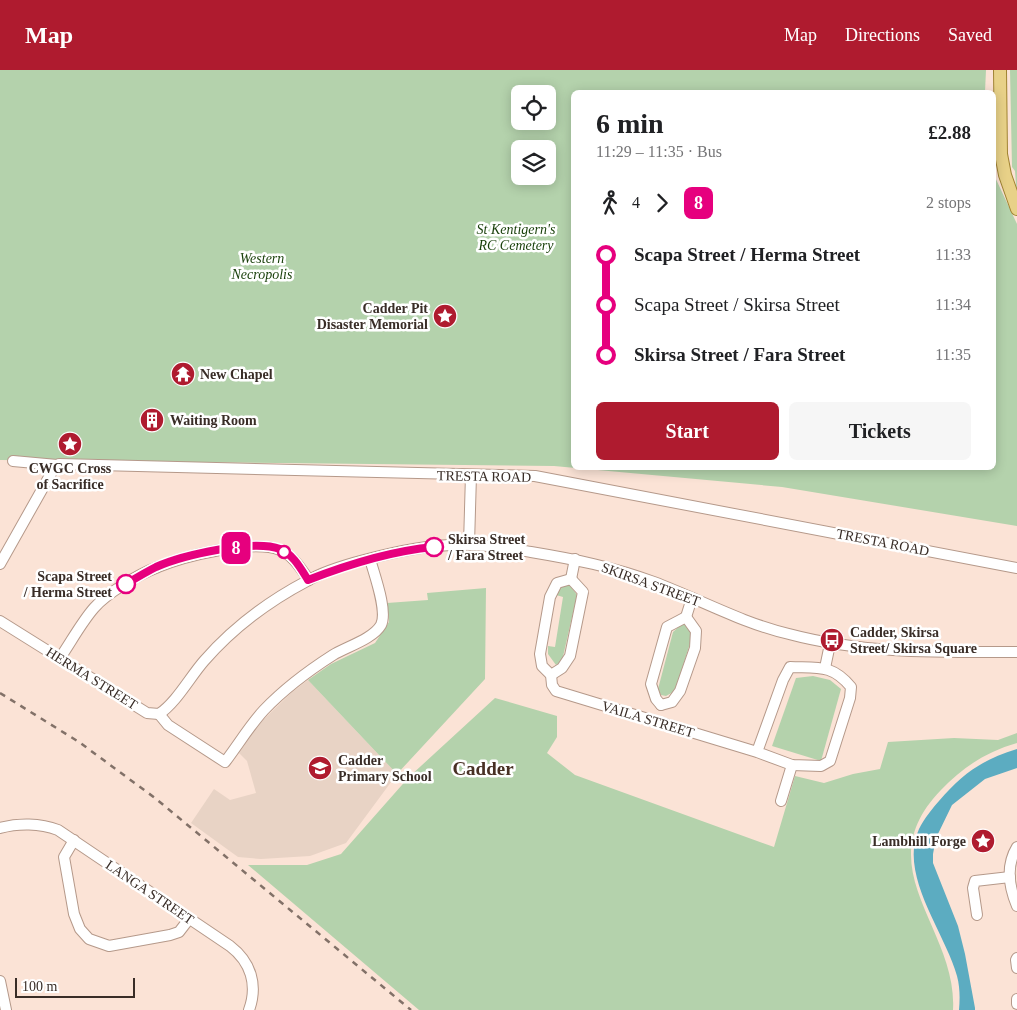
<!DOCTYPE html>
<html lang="en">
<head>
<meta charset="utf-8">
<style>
  body { margin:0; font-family:"Times New Roman",serif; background:#f6f6f6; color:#202124; height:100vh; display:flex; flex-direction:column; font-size:19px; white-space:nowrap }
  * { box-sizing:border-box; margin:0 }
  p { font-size:16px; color:#757577 }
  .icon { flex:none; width:28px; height:28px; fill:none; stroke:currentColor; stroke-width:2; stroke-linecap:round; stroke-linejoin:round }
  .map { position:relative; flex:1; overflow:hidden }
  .details { position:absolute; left:571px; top:20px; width:425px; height:380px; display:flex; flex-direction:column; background:#fff; border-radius:8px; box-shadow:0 2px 12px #0003 }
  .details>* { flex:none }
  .badge { padding:0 10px; border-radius:8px; font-size:18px; line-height:32px }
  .tools { position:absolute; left:511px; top:15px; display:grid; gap:10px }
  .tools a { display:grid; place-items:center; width:45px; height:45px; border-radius:8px; background:#fff; box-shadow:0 2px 12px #0003; font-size:25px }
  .scale { position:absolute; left:15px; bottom:12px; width:120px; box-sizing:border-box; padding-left:5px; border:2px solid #392d27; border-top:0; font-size:14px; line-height:18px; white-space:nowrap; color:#392d27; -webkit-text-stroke:4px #fff; paint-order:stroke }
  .map>.badge { position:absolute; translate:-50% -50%; box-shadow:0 0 0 2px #fff }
  .legs { display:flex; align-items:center; gap:8px; height:55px; padding:0 25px; font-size:16px }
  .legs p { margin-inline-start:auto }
  .overview { display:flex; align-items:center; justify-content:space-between; height:85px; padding:0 25px }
  h1 { font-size:28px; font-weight:700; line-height:38px }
  .primary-button { display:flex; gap:10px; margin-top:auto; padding:10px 25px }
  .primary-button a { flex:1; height:58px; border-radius:8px; background:#af1b2f; color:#fff; font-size:20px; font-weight:700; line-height:58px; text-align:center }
  .primary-button a+a { background:#f6f6f6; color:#202124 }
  ul { padding:0 25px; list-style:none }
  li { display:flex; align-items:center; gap:18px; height:50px; font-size:19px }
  li i { display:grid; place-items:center; width:8px; height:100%; margin:0 6px; background:currentColor }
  li i::after { content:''; width:12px; height:12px; margin:-6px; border:4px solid; border-radius:50%; background:#fff }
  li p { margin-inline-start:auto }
  li:first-child i { background:linear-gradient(#0000 50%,currentColor 0) }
  li:last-child i { background:linear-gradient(currentColor 50%,#0000 0) }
  header { display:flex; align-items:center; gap:30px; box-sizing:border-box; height:70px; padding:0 25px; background:#af1b2f; color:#fff }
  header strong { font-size:24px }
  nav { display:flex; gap:28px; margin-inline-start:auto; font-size:18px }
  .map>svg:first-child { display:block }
  .commercial { fill:#e8d3c5 }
  .green { fill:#b4d2ac; fill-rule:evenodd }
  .water { fill:#5cacc1 }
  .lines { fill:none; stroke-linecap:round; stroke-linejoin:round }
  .minor-casing { stroke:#b5998a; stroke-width:12 }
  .major-casing { stroke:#a08332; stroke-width:14 }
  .minor { stroke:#fff; stroke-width:10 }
  .major { stroke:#e8d188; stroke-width:12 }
  .rail { stroke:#827168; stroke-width:2.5; stroke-dasharray:6 6; stroke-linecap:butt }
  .line-1-casing { stroke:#fff; stroke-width:11 }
  .line-1 { stroke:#e6007e; stroke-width:8 }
  .stop-1-dot { fill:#fff; stroke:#e6007e; stroke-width:2.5 }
  .labels { text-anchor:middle; stroke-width:5; stroke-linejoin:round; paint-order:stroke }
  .park-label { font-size:14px; font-style:italic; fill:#173e08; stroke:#fff }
  .poi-label { font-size:14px; font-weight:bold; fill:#392d27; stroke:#fff; text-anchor:start }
  .street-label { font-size:14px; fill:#392d27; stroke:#fff }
  .stop-label { font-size:14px; font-weight:bold; fill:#392d27; stroke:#fff; text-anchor:start }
  .district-label { font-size:19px; font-weight:bold; fill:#483024; stroke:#fff }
</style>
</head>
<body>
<header>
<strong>Map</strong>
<nav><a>Map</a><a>Directions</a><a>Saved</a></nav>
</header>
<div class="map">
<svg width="1017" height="940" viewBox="0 0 1017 940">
  <rect width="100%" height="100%" fill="#fbe3d6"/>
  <path class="commercial" d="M308 610 397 704 346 773 310 786 261 789 238 787 191 753 214 719 230 730 256 723 247 691 239 683 258 655 291 623Z"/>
  <g class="green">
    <path d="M0 0H986L985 22H574V398H994V105L1017 154V456L782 417 554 396 0 390ZM520 24H548V51H520ZM520 79H548V106H520Z"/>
    <path d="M1010 0H1017V128L1015 101 1012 97Z"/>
    <path d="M569 514 577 525 562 591 556 595 548 584V576L555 577 563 527 556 525 558 517Z"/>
    <path d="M486 518 485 609 397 704 308 610 331 594 375 573 389 552 387 533 428 530 427 523Z"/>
    <path d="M683 553 693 564 675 621 666 626 661 625 658 619 673 562Z"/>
    <path d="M813 606 830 610 841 619 821 691 772 676 796 608Z"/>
    <path d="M495 628 557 646V667L547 683 575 705 774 777 795 706 824 713 853 704 880 699 888 672 954 668 998 670 1017 663V673C986 682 963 697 941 720 865 798 958 858 953 940H419L248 795H307L341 784 409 707Z"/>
  </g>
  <path class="water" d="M1017 679V698L985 709 952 735 936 768 933 784V793L958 856 965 884 975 938V940H959C960 929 960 917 957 906 945 862 898 805 919 759 924 749 932 739 939 731 962 704 983 689 1017 679Z"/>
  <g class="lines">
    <g class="minor-casing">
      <g id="minor">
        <path d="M13 391 57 395"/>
        <path d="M469 474 471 405"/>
        <path d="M0 494 53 400 59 394 535 406 1017 498"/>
        <path d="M571 509 557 513 550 527 540 584 542 596 551 605 552 615 556 621 757 682 792 695 821 696 830 691 850 628 851 617C832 594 818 598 790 597L783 610 757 682"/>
        <path d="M571 509 575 489"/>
        <path d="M686 547 692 528"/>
        <path d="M0 551 147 643 159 644"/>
        <path d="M60 588C71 572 81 553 94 538 107 523 139 504 158 497 184 486 253 469 280 480 293 485 301 499 309 510"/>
        <path d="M825 598 830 574"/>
        <path d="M551 605 562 598 570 586 583 522 571 509"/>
        <path d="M661 635 672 632 680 621 695 578 696 561 686 547"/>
        <path d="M661 635 656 629 651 614 667 557 686 547"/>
        <path d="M159 644C176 633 190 607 204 591 232 559 269 531 307 511 324 501 345 495 364 490 398 481 435 473 471 475 491 475 511 479 531 482 573 489 614 497 654 512 699 529 742 553 789 564 864 584 940 582 1017 582"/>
        <path d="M159 644 168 655 225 692C238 675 250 655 264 640 284 619 308 601 333 585 346 577 373 569 381 555 388 541 374 504 370 489"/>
        <path d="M781 731 792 695"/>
        <path d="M0 758C18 753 40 753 58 760L230 876C251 892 258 915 249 940"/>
        <path d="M74 770 64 787 74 844 80 859 89 869 109 876 170 865 179 862 189 849"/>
        <path d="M1017 777C1006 795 1009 817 1017 836"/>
        <path d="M977 845 973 818 975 811 1010 807"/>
        <path d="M1017 888 1016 890 1017 898"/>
        <path d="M0 911 6 940"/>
        <path d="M1017 929V934"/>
      </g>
    </g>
    <g class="major-casing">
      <path id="major" d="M1000 0 1001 84 1005 105 1017 139"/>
    </g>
    <use href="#minor" class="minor"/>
    <use href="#major" class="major"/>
    <path class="rail" d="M0 623 79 672 155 728 411 940"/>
  </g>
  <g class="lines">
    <g class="line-1-casing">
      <path id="line-1" d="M126 514C136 508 146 502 156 497 183 485 253 469 280 479 293 484 301 499 308 510 349 494 390 481 434 477"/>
    </g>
    <use href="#line-1" class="line-1"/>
  </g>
  <defs>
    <g id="sight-disc" transform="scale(1.25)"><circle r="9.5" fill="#af1b2f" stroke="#fff"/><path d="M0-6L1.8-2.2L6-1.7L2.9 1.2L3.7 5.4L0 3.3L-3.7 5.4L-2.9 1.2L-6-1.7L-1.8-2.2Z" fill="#fff"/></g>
    <g id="temple-disc" transform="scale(1.25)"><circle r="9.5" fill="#af1b2f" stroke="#fff"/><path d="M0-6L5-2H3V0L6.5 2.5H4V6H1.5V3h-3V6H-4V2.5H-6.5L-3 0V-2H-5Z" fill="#fff"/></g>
    <g id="building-disc" transform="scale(1.25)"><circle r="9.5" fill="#af1b2f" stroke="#fff"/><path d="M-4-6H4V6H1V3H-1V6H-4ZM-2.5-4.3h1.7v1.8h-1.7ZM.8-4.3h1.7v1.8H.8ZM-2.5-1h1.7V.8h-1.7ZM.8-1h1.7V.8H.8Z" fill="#fff"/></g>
    <g id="bus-disc" transform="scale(1.25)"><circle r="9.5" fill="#af1b2f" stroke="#fff"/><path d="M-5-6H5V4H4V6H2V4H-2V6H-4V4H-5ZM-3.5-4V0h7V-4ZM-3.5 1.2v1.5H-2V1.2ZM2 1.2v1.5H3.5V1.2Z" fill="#fff"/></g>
    <g id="school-disc" transform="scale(1.25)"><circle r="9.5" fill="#af1b2f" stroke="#fff"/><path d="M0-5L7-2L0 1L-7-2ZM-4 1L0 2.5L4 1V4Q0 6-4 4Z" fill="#fff"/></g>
  </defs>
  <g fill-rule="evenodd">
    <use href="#sight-disc" x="445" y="246"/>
    <use href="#temple-disc" x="183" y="304"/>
    <use href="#building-disc" x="152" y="350"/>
    <use href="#sight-disc" x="70" y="374"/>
    <use href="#bus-disc" x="832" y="570"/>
    <use href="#school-disc" x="320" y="698"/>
    <use href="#sight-disc" x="983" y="771"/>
  </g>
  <g class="stop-1-dot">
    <circle cx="434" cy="477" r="9"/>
    <circle cx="284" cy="482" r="6"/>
    <circle cx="126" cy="514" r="9"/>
  </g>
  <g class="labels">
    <g class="park-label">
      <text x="516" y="164">St Kentigern's<tspan x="516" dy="16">RC Cemetery</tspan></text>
      <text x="262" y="193">Western<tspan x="262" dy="16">Necropolis</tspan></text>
    </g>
    <g class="poi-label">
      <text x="428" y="243" text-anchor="end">Cadder Pit<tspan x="428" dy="16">Disaster Memorial</tspan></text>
      <text x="200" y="309">New Chapel</text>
      <text x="170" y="355">Waiting Room</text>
      <text x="70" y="403" text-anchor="middle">CWGC Cross<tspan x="70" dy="16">of Sacrifice</tspan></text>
      <text x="850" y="567">Cadder, Skirsa<tspan x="850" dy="16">Street/ Skirsa Square</tspan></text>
      <text x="338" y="695">Cadder<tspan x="338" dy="16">Primary School</tspan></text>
      <text x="966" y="776" text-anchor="end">Lambhill Forge</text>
    </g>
    <g class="street-label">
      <text transform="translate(484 406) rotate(1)" y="5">TRESTA ROAD</text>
      <text transform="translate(883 472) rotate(11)" y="5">TRESTA ROAD</text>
      <text transform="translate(651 514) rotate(20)" y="5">SKIRSA STREET</text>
      <text transform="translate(92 608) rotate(32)" y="5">HERMA STREET</text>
      <text transform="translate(648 649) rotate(17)" y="5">VAILA STREET</text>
      <text transform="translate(150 822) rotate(34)" y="5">LANGA STREET</text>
    </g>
    <g class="stop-label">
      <text x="448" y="474">Skirsa Street<tspan x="448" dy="16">/ Fara Street</tspan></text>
      <text x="112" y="511" text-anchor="end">Scapa Street<tspan x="112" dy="16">/ Herma Street</tspan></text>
    </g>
    <g class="district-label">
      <text x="483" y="705">Cadder</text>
    </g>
  </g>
</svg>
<div class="tools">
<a><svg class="icon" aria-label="locate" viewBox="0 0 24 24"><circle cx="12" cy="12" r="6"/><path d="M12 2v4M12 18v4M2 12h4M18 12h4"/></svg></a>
<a><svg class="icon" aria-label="layers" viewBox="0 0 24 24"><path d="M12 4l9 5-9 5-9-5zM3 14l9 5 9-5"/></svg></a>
</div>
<div class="scale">100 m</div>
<b class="badge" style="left:236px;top:478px;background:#e6007e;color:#fff">8</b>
<section class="details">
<div class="overview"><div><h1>6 min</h1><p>11:29 – 11:35 · Bus</p></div><b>£2.88</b></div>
<div class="legs"><svg class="icon" aria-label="walk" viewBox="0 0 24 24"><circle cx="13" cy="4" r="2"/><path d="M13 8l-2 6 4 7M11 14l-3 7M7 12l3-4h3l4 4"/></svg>4<svg class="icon" aria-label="forward" viewBox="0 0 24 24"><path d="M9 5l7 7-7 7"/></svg><b class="badge" style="background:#e6007e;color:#fff">8</b><p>2 stops</p></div>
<ul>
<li><i style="color:#e6007e"></i><b>Scapa Street / Herma Street</b><p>11:33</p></li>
<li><i style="color:#e6007e"></i><span>Scapa Street / Skirsa Street</span><p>11:34</p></li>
<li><i style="color:#e6007e"></i><b>Skirsa Street / Fara Street</b><p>11:35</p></li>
</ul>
<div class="primary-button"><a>Start</a><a>Tickets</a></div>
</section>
</div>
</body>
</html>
